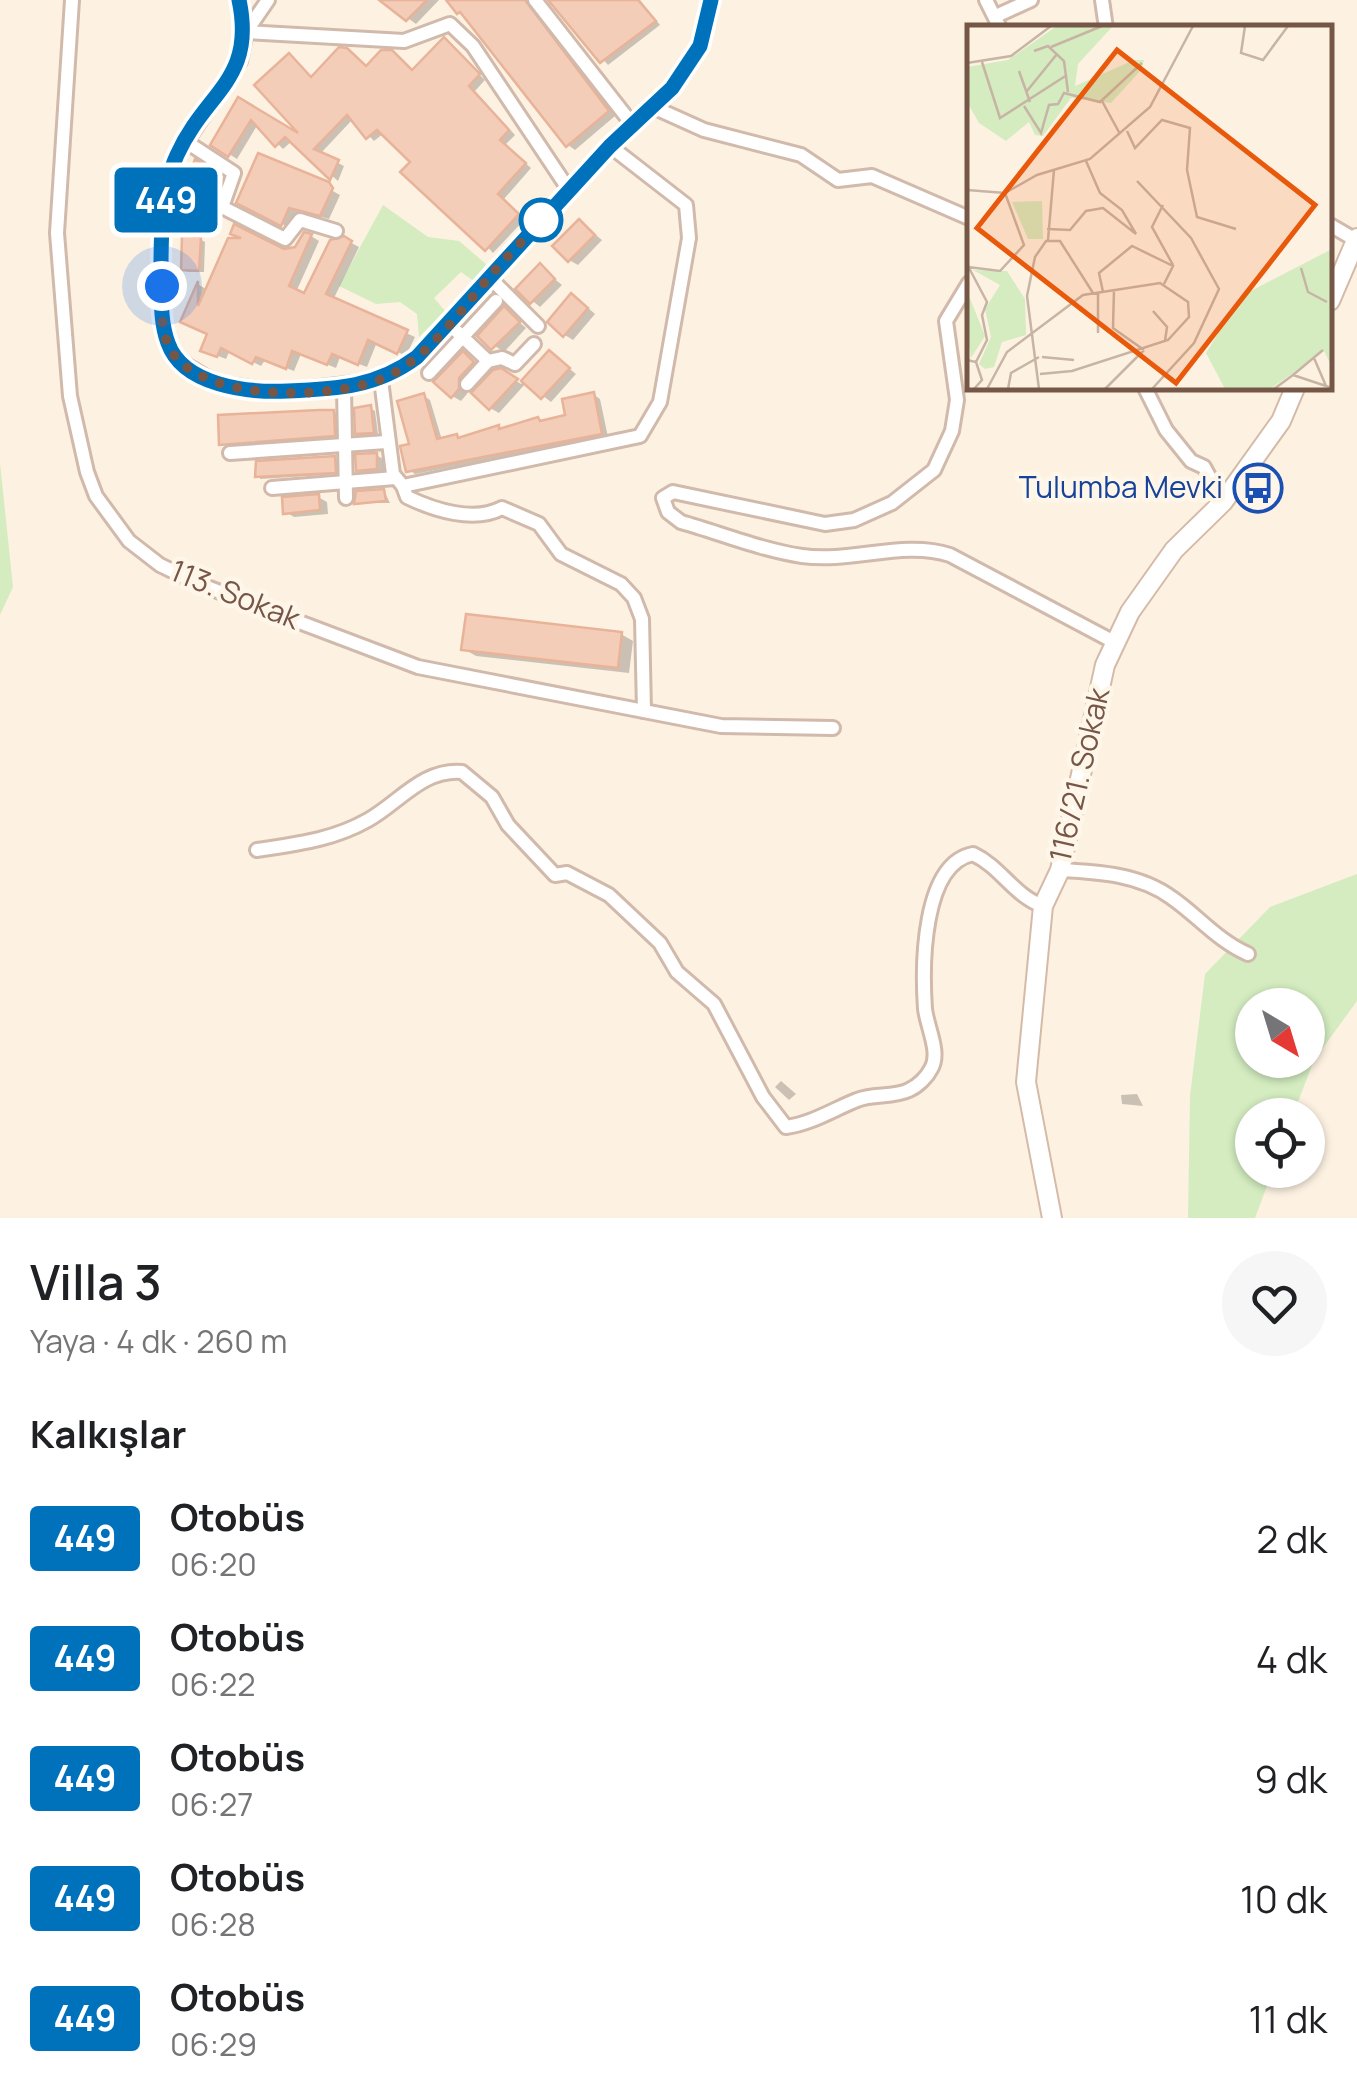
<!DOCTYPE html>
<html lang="tr">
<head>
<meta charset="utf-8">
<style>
  body { margin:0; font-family:Manrope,sans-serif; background:#f6f6f6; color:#202124; height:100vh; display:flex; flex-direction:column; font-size:38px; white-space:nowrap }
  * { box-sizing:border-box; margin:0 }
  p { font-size:32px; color:#757577 }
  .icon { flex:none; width:55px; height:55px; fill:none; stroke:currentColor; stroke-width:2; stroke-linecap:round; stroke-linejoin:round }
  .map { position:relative; height:1218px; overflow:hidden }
  .side { display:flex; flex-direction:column; background:#fff; flex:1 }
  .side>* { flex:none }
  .badge { padding:0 20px; border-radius:8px; font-size:35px; line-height:65px }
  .needle { width:65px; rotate:142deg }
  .tools { position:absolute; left:1235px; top:988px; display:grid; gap:20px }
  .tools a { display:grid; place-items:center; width:90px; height:90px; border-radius:50%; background:#fff; box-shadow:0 2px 8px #0004; font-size:50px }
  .you { position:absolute; width:50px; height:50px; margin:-25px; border:8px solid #fff; border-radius:50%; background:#1a73e8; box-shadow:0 0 0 15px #1a73e833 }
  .map>.badge { position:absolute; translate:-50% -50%; box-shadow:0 0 0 5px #fff }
  h2 { padding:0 30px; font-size:38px; line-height:90px }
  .round { display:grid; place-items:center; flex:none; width:105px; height:105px; border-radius:52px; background:#f6f6f6 }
  .head { display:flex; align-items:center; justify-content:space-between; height:170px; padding:0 30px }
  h1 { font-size:48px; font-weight:600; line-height:75px }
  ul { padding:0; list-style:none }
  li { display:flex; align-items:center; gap:30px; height:120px; padding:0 30px }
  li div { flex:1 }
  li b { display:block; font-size:38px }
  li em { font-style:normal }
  li .badge { min-width:110px; font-weight:700; text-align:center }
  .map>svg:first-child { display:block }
  .green { fill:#d4ecc0; fill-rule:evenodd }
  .shadow { fill:#0003 }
  .building { fill:#f4cdb8; stroke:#e8b398; stroke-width:2.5 }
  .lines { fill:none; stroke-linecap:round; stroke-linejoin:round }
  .street-casing { stroke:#d1baab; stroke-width:18 }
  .secondary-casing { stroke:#d5baa8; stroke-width:22 }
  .street { stroke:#fff; stroke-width:12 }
  .secondary { stroke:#fff; stroke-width:18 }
  .line-casing { stroke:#fff; stroke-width:22 }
  .line { stroke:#0072bc; stroke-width:15 }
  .walk { stroke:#765647; stroke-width:10; stroke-dasharray:0 18 }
  .stop-dot { fill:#fff; stroke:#0072bc; stroke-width:5 }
  .labels { text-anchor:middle; stroke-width:9; stroke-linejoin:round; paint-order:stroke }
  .transit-label { font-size:30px; fill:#164399; stroke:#fff6ea; text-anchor:end }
  .street-label { font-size:30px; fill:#765647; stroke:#fff6ea }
  .inset-road { fill:none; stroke:#c7b4a4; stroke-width:2.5 }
  .view { fill:#e8590c; fill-opacity:0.15; stroke:#e8590c; stroke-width:5 }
  .inset-edge { fill:none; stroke:#765647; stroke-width:5 }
</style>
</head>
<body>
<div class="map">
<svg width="1357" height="1218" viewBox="0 0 1357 1218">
  <rect width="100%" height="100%" fill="#fdf2e2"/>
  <g class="green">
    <path d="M383 205 428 237 459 241 486 264 475 282 461 272 434 298 445 311 419 337 417 314 400 302 376 304 339 286Z"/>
    <path d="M0 463 13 587 0 615Z"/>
    <path d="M1357 874V1001L1314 1060 1293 1115H1252V1170H1273L1255 1218H1188L1190 1096 1205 974 1270 907ZM1252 1005H1308V1060H1252Z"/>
  </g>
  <g class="shadow">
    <path d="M383 0H439L416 24Z"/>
    <path d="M449 0H526L615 116 575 150 568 145Z"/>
    <path d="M552 0H640L660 25 608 65Z"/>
    <path d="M444 40 485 80 475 91 515 135 505 145 531 168 504 199 525 219 493 253 384 133 374 141 353 119 320 154 344 166 338 181 292 141 283 149 258 124 237 159 213 144 239 101 307 141 290 56 313 78 346 50 367 67 399 58 414 72Z"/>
    <path d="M196 163 221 179 205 226 179 212Z"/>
    <path d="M331 190 340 195 329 219 298 211 290 228 239 202Z"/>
    <path d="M580 222 602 240 578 265 569 260Z"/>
    <path d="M311 236 319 241 296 292 305 296 344 239 359 247 333 300 415 337 406 356 377 342 367 367 340 357 336 368 301 354 294 371 265 360 261 366 230 350 226 359 203 350 210 334 184 321 199 285 208 290 297 249Z"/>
    <path d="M200 239 205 242 204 272H188L183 269Z"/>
    <path d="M540 267 562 285 540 307 518 289Z"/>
    <path d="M580 301 595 314 573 340 565 335Z"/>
    <path d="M505 310 526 328 504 352 480 336Z"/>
    <path d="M550 353 576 374 551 402 526 383 499 413 490 408 500 371 521 384Z"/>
    <path d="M463 354 481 368 467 383V394L461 401 452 396Z"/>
    <path d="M594 395 600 399 608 437 415 474 409 470 424 396 430 400 442 440 568 417Z"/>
    <path d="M370 408 375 411 378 434 362 436 357 433Z"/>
    <path d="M334 412 339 415V437L222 443Z"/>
    <path d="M376 455 385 460V473L366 475 358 470Z"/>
    <path d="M335 458 340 461V474L260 479 259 464Z"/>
    <path d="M384 491 390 503H356Z"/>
    <path d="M318 497 327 502 328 514 294 517 286 512Z"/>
    <path d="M621 634 633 641 629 673 476 656 464 649Z"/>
    <path d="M781 1081 796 1094 789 1100 775 1087Z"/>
    <path d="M1137 1094 1143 1106 1122 1104 1121 1095Z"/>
  </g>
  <g class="building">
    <path d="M379 0H427L406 21Z"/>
    <path d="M446 0H525L609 111 566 147 460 12 457 14Z"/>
    <path d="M548 0H638L656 21 600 63Z"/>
    <path d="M444 37 480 74 469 86 509 130 500 140 526 163 498 194 519 214 485 251 400 172 410 162 377 130 366 139 347 115 314 149 339 160 330 180 285 137 275 147 251 120 228 157 210 145 238 97 298 133 254 85 289 53 311 77 339 47 347 48 366 66 381 50H392L412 70Z"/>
    <path d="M258 153 329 182 333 188 320 216 289 208 281 226 236 203Z"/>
    <path d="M195 159 214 172 196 223 176 216Z"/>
    <path d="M579 219 595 235 568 262 552 246Z"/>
    <path d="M234 224 284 249 295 247 304 232 312 234 289 286 304 293 330 240 344 236 352 241 326 294 408 330 397 354 368 340 358 365 332 354 327 365 292 351 286 369 256 357 252 364 221 348 217 357 200 351 207 334 180 322 198 281V306L228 238H241L230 234Z"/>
    <path d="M182 236 201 237 199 271 181 270Z"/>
    <path d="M540 263 555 279 530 304 515 289Z"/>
    <path d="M571 293 588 308 563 337 547 322Z"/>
    <path d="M504 306 520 322 491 350 477 336Z"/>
    <path d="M549 350 570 368 541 399 521 381Z"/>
    <path d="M463 351 474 362 459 378V389L451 398 433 382Z"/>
    <path d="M501 368 518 379 489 410 471 393 493 370Z"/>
    <path d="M594 392 602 434 406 472 400 446 409 444 397 401 424 393 437 439 457 434 458 438 499 425V429L538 417 540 421 565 415 562 399Z"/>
    <path d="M371 405 374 433 355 434 354 408Z"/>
    <path d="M319 410H334L335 436 219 445 218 415Z"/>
    <path d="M377 453V469L356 471 355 454Z"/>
    <path d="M335 456 336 473 255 477 256 461Z"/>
    <path d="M384 489 386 501 354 504 356 491Z"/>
    <path d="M319 494 320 510 283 514 282 497Z"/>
    <path d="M466 614 622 632 618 668 461 650Z"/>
  </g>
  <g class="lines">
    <g class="street-casing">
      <g id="street">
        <path d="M72 0 57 233 70 396 87 472 96 496 129 541 160 565 199 584 418 667 721 726 833 728"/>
        <path d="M239 0 246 32"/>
        <path d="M268 0 246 32 240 61 176 157 161 241 162 323 169 348 181 362 216 383 278 392 381 380 417 357 610 146 672 88 700 46 711 0"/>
        <path d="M535 0 632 124"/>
        <path d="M986 0 1000 28"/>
        <path d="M1102 0 1106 28"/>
        <path d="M996 16 1031 0"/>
        <path d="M246 32 404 41 450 24 473 46 569 190"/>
        <path d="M653 107 704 130 801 155 838 180 872 176 969 218"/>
        <path d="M185 141 234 173 222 207 285 239 300 220 336 231"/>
        <path d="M1330 225 1354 239"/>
        <path d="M489 277 538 326"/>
        <path d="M969 283 946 321 957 400 952 431 934 470 892 503 854 520 825 524 673 492 663 498 668 512 681 522C720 533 762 550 802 556 852 563 903 540 950 555L1116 643"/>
        <path d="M450 325 488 361 467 384"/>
        <path d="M488 361 502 358 515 364 534 344"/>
        <path d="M429 373 496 301"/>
        <path d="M381 380 393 474 403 486 640 436 660 402 689 238 686 205 610 146"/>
        <path d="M344 388 346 498"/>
        <path d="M1145 388 1166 430 1191 461 1204 467 1223 502"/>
        <path d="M230 453 386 442"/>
        <path d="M403 486 407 497C434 510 474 523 502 508L539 524 561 554 621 584 634 598 642 619 644 711"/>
        <path d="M272 488 395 478"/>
        <path d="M257 850C296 844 333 840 368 820 400 802 422 769 462 772L492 797 508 825 555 875 567 873 609 895 660 943 677 972 714 1004 763 1097 786 1127C811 1124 834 1109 857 1100 873 1093 893 1098 909 1090 918 1086 927 1077 931 1069 941 1053 927 1027 925 1009 922 966 922 864 973 854 1001 867 1014 896 1043 906"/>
        <path d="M1060 870C1098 872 1140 874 1172 898 1198 916 1218 941 1248 954"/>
      </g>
    </g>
    <g class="secondary-casing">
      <g id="secondary">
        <path d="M1330 301 1357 238"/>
        <path d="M1052 1218 1026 1082 1043 906 1060 870 1105 665 1130 612 1174 550 1223 502 1281 421 1295 388"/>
      </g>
    </g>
    <use href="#street" class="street"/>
    <use href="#secondary" class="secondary"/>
  </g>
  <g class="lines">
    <g class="line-casing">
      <path id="line" d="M239 0C256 80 206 91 177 155 162 187 161 232 161 267 162 293 159 319 168 343 183 386 249 393 288 391 337 389 377 387 417 357L610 146 672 88 700 46 711 0"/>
    </g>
    <use href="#line" class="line"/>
    <path class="walk" d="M162 286C162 306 160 328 169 347 198 406 349 401 396 372 436 348 462 308 492 274 507 256 531 233 541 220"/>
  </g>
  <defs>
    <g id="bus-ring" transform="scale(2.5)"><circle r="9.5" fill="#fff6ea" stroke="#1a4fb4" stroke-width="1.5"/><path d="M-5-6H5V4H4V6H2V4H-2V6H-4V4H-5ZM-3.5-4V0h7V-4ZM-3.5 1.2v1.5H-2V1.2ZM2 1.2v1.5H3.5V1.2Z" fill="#1a4fb4"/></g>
  </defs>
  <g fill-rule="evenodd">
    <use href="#bus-ring" x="1258" y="488"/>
  </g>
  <circle class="stop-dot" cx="541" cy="220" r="20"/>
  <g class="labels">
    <g class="transit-label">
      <text x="1223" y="498">Tulumba Mevki</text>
    </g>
    <g class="street-label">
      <text transform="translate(235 595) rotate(22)" y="10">113. Sokak</text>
      <text transform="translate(1080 775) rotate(-77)" y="10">116/21. Sokak</text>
    </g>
  </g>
  <g transform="translate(967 25)">
    <rect width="365" height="365" fill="#fdf2e2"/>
    <path d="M90 1H146L111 39 108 61 167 35H177L174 45 144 78 104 73 76 111 68 110 62 97 39 116 12 98 0 77V42L41 35ZM75 176 76 214H61L45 177ZM365 224V342L357 326 303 364H258L239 328 274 271ZM6 245 40 246 58 274 59 310 35 317 27 342 18 344 12 339 24 312 18 284 33 260ZM0 266 18 311 4 333 0 307Z" fill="#d4ecc0"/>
    <path class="inset-road" d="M278 1 274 28 296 35 321 1M84 22 135 1M67 26 81 21 97 36 101 67M15 37 33 93 100 50M0 38 44 31 84 1M52 46 63 77M60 66 90 29M135 76 153 109M57 81 74 108 82 80 91 79 97 68 133 77 175 38M160 106 168 123 195 95 223 103 220 145 230 192 269 204M170 156 224 213 252 264 227 318 185 364M0 165 38 168 70 150 123 134 183 82 226 1M196 180 185 202 206 240M80 204 103 205 119 186 136 183 169 209 155 185 133 168 119 136M81 215 87 145M1 241 20 277 15 290 20 315 9 337M1 242 33 246 57 220 38 168M334 243 341 267 360 277M147 265 146 303 177 325M136 267 132 248 165 221 206 241 197 259M131 268V308M186 286 200 302 198 316M75 332 107 335M347 333 359 361M0 335 9 337 15 355 7 364M326 350 356 325M20 364 40 327 116 270 193 258 221 277 222 292 201 315 105 346 73 349M41 364 44 348 72 332M72 364 60 271 68 232 79 216H93L126 268M138 364 177 325M307 364 326 350 365 363"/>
    <path class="view" d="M150 25 348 180 209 358 10 203Z"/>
    <rect width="365" height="365" class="inset-edge"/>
  </g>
</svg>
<div class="tools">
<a><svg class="needle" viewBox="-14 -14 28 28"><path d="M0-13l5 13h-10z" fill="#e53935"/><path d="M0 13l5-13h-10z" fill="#757577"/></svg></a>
<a><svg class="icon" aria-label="locate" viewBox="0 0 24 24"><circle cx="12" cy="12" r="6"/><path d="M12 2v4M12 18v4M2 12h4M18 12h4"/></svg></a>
</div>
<div class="you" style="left:162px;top:286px"></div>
<b class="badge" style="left:166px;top:200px;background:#0072bc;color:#fff">449</b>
</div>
<section class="side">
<div class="head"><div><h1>Villa 3</h1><p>Yaya · 4 dk · 260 m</p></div><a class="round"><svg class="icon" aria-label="heart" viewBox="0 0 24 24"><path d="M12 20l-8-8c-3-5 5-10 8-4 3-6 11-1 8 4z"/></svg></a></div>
<h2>Kalkışlar</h2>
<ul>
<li><span class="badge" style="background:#0072bc;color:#fff">449</span><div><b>Otobüs</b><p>06:20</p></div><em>2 dk</em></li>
<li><span class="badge" style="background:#0072bc;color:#fff">449</span><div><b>Otobüs</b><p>06:22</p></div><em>4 dk</em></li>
<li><span class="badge" style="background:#0072bc;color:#fff">449</span><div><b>Otobüs</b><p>06:27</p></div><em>9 dk</em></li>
<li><span class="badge" style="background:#0072bc;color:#fff">449</span><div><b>Otobüs</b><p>06:28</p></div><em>10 dk</em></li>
<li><span class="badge" style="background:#0072bc;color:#fff">449</span><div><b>Otobüs</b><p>06:29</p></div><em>11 dk</em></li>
</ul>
</section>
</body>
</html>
